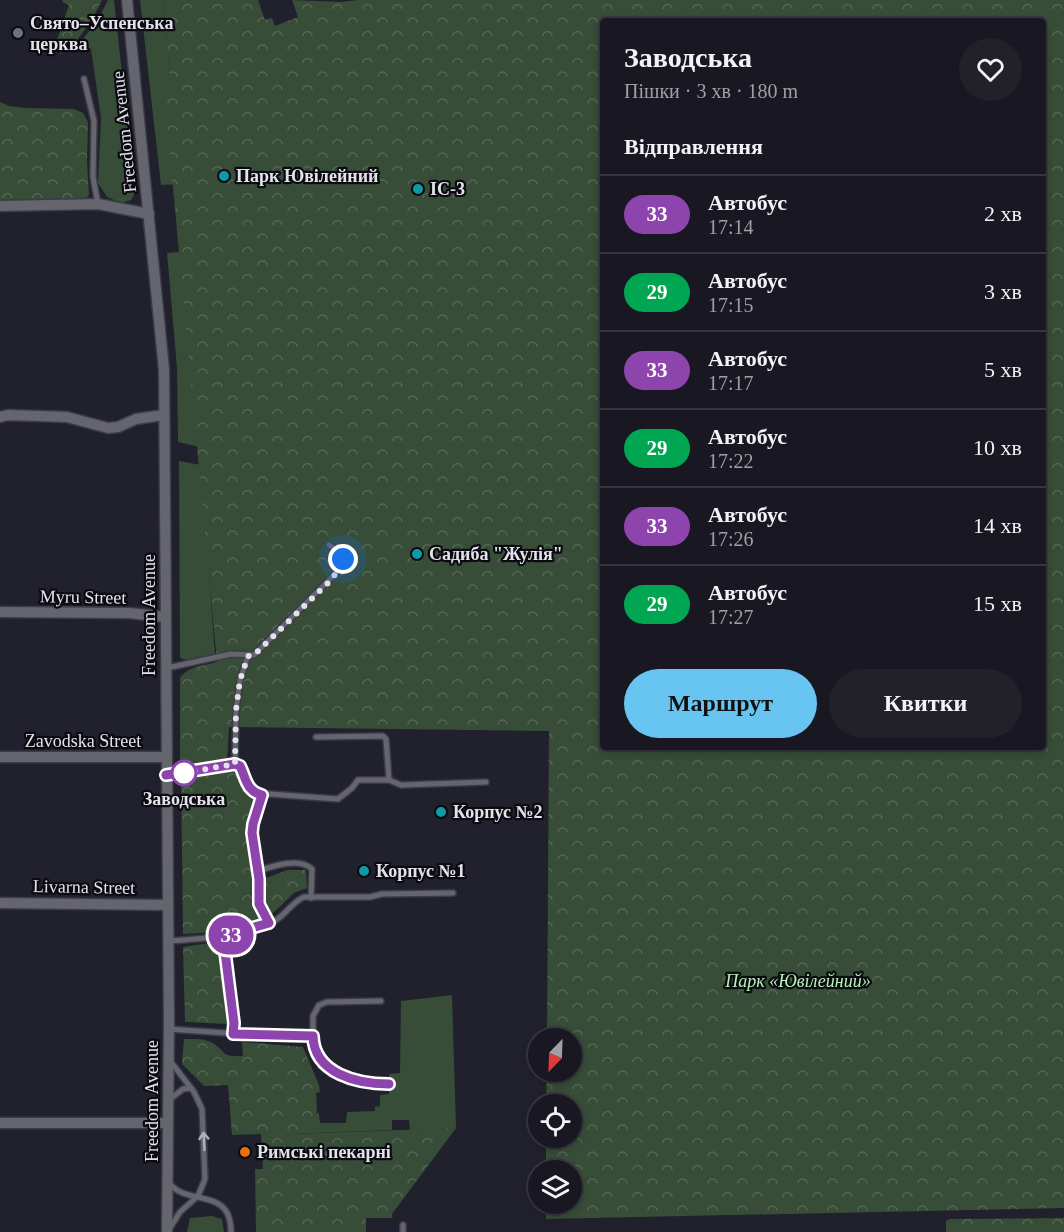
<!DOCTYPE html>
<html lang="uk">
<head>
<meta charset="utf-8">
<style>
  body { margin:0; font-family:Georgia,serif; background:#22212a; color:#f1f3f6; height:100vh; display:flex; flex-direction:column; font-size:22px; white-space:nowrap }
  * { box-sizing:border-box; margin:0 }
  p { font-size:20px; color:#9fa0a5 }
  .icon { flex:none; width:33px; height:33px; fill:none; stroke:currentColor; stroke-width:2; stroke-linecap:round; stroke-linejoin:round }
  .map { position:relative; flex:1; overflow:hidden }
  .details { position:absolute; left:600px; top:18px; width:446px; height:732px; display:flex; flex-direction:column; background:#191822; border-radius:6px; box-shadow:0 3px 9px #0003,0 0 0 2px #373740 }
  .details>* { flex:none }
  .badge { padding:0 12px; border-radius:20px; font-size:21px; line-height:39px }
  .needle { width:39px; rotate:203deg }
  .buttons { position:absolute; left:528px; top:1028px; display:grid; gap:12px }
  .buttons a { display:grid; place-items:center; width:54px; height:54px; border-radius:50%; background:#191822; box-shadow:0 3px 9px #0003,0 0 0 2px #373740; font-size:30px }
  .you { position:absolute; width:30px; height:30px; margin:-15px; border:4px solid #fff; border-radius:50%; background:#1a73e8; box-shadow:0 0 0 9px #1a73e833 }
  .map>.badge { position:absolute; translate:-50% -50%; box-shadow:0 0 0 3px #fff }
  h2 { padding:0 24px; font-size:22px; line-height:54px }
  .round { display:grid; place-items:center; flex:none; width:63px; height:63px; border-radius:32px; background:#22212a }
  .summary { display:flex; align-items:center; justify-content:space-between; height:102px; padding:0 24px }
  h1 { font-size:28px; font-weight:700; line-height:45px }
  .cta { display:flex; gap:12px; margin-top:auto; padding:12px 24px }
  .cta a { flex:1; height:69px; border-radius:36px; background:#68c4f0; color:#111; font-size:24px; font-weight:700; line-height:69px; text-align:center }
  .cta a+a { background:#22212a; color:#f1f3f6 }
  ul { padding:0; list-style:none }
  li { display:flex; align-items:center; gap:18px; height:78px; padding:0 24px; border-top:2px solid #373740 }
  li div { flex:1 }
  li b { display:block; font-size:22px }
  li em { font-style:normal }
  li .badge { min-width:66px; font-weight:700; text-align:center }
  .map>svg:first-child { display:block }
  .grass { fill:#374d37 }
  .forest { fill:url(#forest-crowns); fill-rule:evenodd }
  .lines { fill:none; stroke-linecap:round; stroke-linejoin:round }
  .lane-casing { stroke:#3c3b48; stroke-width:8 }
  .street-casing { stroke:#3c3b48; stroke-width:13 }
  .lane { stroke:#64656d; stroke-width:5 }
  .street { stroke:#64656d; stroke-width:10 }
  .oneway { stroke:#b0b0b9 }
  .line-casing { stroke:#fff; stroke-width:14 }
  .line { stroke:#8e44ad; stroke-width:9 }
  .walk { stroke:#e2e2eb; stroke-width:6; stroke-dasharray:0 10.8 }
  .worship-dot { fill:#6b7280; stroke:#0b0a10; stroke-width:2 }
  .culture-dot { fill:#0f9aa8; stroke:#0b0a10; stroke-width:2 }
  .stop-dot { fill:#fff; stroke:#8e44ad; stroke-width:3 }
  .food-dot { fill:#e8710a; stroke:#0b0a10; stroke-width:2 }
  .labels { text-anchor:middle; stroke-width:4.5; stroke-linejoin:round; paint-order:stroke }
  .poi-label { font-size:18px; font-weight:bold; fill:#e2e2eb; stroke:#0b0a10; text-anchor:start }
  .street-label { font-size:18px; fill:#e2e2eb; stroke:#0b0a10 }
  .stop-label { font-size:18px; font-weight:bold; fill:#e2e2eb; stroke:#0b0a10 }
  .park-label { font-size:18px; font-style:italic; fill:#b5f4b6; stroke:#0b0a10 }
</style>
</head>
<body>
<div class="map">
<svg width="1064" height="1232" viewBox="0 0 1064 1232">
  <defs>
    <pattern id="forest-crowns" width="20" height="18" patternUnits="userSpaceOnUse" patternTransform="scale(1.5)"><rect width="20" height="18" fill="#374d37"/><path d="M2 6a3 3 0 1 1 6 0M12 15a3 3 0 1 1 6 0" fill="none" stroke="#546654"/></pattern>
  </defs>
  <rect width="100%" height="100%" fill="#21202d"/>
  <g class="grass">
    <path d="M108 0H114L135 193 131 200 121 203 107 197 98 183 101 118 91 49 80 43 99 18Z"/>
    <path d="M140 0H163L180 184 161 185Z"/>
    <path d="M186 251 200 447 178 442 177 368 167 253Z"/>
    <path d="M179 461 201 465 215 654 187 660 180 658Z"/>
    <path d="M452 995 456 1128 410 1130 409 1120H392V1130L291 1134 317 1113H319L320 1123H346L347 1112 375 1111V1107L380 1106V1095L389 1094V1074L400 1073 401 1001Z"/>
    <path d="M212 1216 222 1219 224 1232H187L190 1218Z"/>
  </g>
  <g class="forest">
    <path d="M63 0H102L94 16 76 42 66 39 61 55 56 43 69 5 62 2Z"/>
    <path d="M163 0H258L265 20 272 18 275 26 298 17 292 0 341 2 358 0H1064V1208L546 1219V1203H572V1170H546V1137H572V1104H546L547 1071H572V1038H547L549 731 229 727 227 762 186 770V760H180V678C188 666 204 666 217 662L163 80 170 78ZM603 21H1042V747H603Z"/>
    <path d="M0 102 9 106 26 108 74 109 83 113 88 122 87 161 89 195 84 201 0 203Z"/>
    <path d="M230 769 238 773 246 791 255 797 246 823 255 910 262 920 218 932 183 934 181 777Z"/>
    <path d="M287 870H306L307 888 294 893 270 916 264 904V879Z"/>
    <path d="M216 942 220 946 229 1024 185 1022 183 947Z"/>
    <path d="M184 1039C192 1039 205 1038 213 1043 227 1053 221 1057 243 1056L242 1042 303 1047 319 1085 320 1092 316 1093 317 1113 293 1134 456 1128 392 1214V1218H366V1232H256L255 1169H263L261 1134 232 1135 228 1085 204 1086 182 1064Z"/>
    <path d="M1064 1218V1232H946V1221L950 1219Z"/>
  </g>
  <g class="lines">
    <g class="lane-casing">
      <g id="lane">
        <path d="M84 79 94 121 93 177 98 204"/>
        <path d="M167 668 231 654 254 655 337 572 343 559 341 553 329 545"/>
        <path d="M316 737 383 736 386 739 389 780"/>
        <path d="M235 764 236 710 240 680 248 656"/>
        <path d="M167 775 235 764 240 766 248 786 256 793 338 799 352 788 358 780H389L401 785 486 782"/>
        <path d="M262 794 253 824 252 833 259 879V904L269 923"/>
        <path d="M258 871C273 866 299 857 312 869L311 898"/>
        <path d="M223 936 234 1023 233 1034"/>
        <path d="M169 941C202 938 250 938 279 918 288 911 293 902 304 897H370L382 894 453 893"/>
        <path d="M168 1029 241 1034 313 1036C314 1074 358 1084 389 1084"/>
        <path d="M313 1036V1016L319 1005 327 1002 381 1001"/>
        <path d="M170 1099 183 1089 191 1088"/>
        <path d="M169 1183C188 1207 231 1186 231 1232"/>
        <path d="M403 1225V1232"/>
        <path d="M170 1228 180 1212 198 1196 205 1179 202 1109 194 1092 171 1062"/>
      </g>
    </g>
    <g class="street-casing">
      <g id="street">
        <path d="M127 0 164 370 169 1022 167 1232"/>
        <path d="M0 206 98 204 149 214"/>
        <path d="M0 417 8 415 67 417 108 428 118 427 136 419 164 415"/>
        <path d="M0 612 129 613 165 617"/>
        <path d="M0 757H166"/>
        <path d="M0 903 167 905"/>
        <path d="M0 1123H168"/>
      </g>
    </g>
    <use href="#lane" class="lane"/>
    <use href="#street" class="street"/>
  </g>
  <defs><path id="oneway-shaft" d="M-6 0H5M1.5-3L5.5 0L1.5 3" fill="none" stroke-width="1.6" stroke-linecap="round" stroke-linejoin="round" transform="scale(1.5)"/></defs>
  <use class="oneway" href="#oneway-shaft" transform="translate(204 1141) rotate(-93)"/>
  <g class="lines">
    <g class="line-casing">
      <path id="line" d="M166 775 235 764 240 766C246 778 246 791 262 795L253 824 252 833 259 879V904L269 923 223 936 234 1023 233 1034 313 1036C314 1074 358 1084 389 1084"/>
    </g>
    <use href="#line" class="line"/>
    <path class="walk" d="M184 773 235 764 236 710 240 680 248 656 254 655 330 581 337 572 343 559"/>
  </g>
  <circle class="worship-dot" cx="18" cy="33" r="6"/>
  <g class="culture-dot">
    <circle cx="224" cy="176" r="6"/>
    <circle cx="418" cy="189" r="6"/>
    <circle cx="417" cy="554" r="6"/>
    <circle cx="441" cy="812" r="6"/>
    <circle cx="364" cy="871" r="6"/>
  </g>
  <circle class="stop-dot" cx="184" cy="773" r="12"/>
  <circle class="food-dot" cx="245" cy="1152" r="6"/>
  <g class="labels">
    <g class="poi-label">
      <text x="30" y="29">Свято–Успенська<tspan x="30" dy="21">церква</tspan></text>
      <text x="236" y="182">Парк Ювілейний</text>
      <text x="430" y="195">ІС-3</text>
      <text x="429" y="560">Садиба "Жулія"</text>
      <text x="453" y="818">Корпус №2</text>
      <text x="376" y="877">Корпус №1</text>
      <text x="257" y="1158">Римські пекарні</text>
    </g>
    <g class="street-label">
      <text transform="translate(124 132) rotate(-96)" y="6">Freedom Avenue</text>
      <text transform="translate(83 597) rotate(1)" y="6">Myru Street</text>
      <text transform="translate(149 615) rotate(-90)" y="6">Freedom Avenue</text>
      <text x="83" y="747">Zavodska Street</text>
      <text transform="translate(84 887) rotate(1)" y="6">Livarna Street</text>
      <text transform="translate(152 1101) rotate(-90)" y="6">Freedom Avenue</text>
    </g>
    <g class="stop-label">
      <text x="184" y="805">Заводська</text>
    </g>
    <g class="park-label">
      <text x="798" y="987">Парк «Ювілейний»</text>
    </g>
  </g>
</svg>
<div class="buttons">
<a><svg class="needle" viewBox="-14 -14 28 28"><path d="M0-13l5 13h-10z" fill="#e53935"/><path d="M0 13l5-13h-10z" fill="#9fa0a5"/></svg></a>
<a><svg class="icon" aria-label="locate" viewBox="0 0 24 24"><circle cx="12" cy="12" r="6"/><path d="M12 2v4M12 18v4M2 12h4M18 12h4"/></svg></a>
<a><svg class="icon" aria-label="layers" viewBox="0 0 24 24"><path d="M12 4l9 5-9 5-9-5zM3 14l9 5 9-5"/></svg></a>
</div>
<div class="you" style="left:343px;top:559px"></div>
<b class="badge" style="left:231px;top:935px;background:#8e44ad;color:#fff">33</b>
<section class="details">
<div class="summary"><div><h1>Заводська</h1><p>Пішки · 3 хв · 180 m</p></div><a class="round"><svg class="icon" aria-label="heart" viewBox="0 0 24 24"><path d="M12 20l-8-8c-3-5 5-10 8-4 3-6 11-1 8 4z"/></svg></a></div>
<h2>Відправлення</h2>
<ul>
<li><span class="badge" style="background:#8e44ad;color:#fff">33</span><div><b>Автобус</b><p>17:14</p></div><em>2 хв</em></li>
<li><span class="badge" style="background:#00a651;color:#fff">29</span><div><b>Автобус</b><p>17:15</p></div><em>3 хв</em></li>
<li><span class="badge" style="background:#8e44ad;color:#fff">33</span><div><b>Автобус</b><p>17:17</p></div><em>5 хв</em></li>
<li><span class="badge" style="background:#00a651;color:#fff">29</span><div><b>Автобус</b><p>17:22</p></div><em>10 хв</em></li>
<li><span class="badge" style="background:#8e44ad;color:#fff">33</span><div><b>Автобус</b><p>17:26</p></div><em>14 хв</em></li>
<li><span class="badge" style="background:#00a651;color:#fff">29</span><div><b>Автобус</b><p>17:27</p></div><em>15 хв</em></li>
</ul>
<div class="cta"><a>Маршрут</a><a>Квитки</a></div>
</section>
</div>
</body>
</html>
